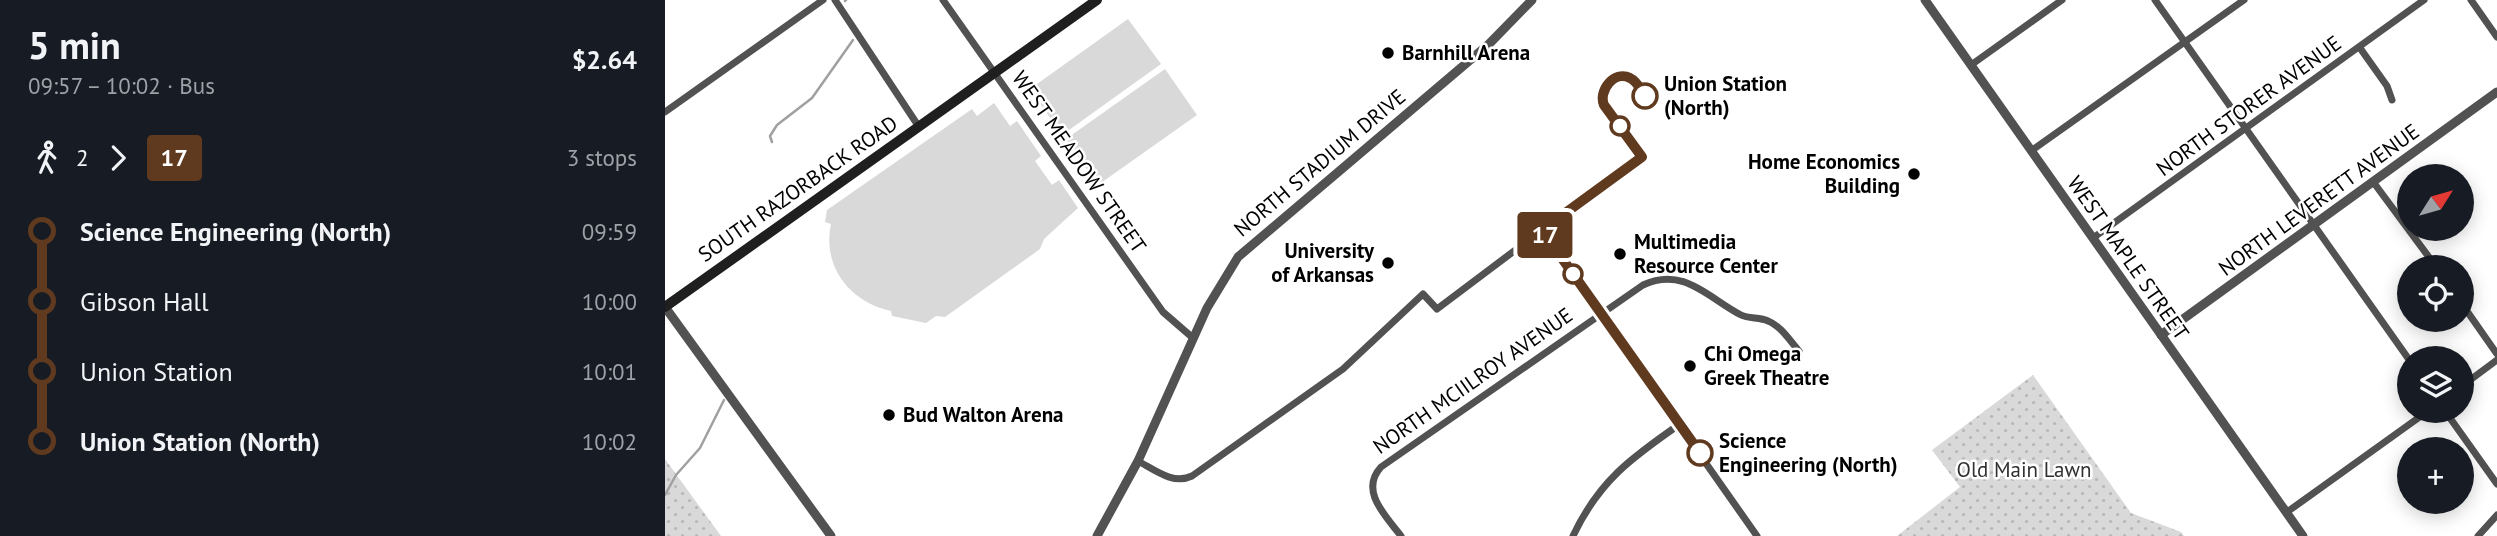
<!DOCTYPE html>
<html lang="en">
<head>
<meta charset="utf-8">
<style>
  body { margin:0; font-family:"PT Sans",sans-serif; background:#242831; color:#f1f3f6; height:100vh; display:flex; flex-direction:column; font-size:26px; white-space:nowrap }
  * { box-sizing:border-box; margin:0 }
  p { font-size:23px; color:#9ea1a6 }
  .icon { flex:none; width:38px; height:38px; fill:none; stroke:currentColor; stroke-width:2; stroke-linecap:round; stroke-linejoin:round }
  .map { position:relative; flex:1; overflow:hidden }
  .sheet { display:flex; flex-direction:column; background:#171b24; width:665px }
  .sheet>* { flex:none }
  .badge { padding:0 14px; border-radius:5px; font-size:24px; line-height:46px }
  .needle { width:46px; rotate:53deg }
  .buttons { position:absolute; left:1732px; top:164px; display:grid; gap:14px }
  .buttons a { display:grid; place-items:center; width:77px; height:77px; border-radius:50%; background:#171b24; box-shadow:0 4px 18px #0003; font-size:35px }
  .map>.badge { position:absolute; translate:-50% -50%; box-shadow:0 0 0 4px #fff }
  .legs { display:flex; align-items:center; gap:10px; height:77px; padding:0 28px; font-size:23px }
  .legs p { margin-inline-start:auto }
  .summary { display:flex; align-items:center; justify-content:space-between; height:119px; padding:0 28px }
  h1 { font-size:38px; font-weight:700; line-height:52px }
  ul { padding:0 28px; list-style:none }
  li { display:flex; align-items:center; gap:24px; height:70px; font-size:26px }
  li i { display:grid; place-items:center; width:10px; height:100%; margin:0 9px; background:currentColor }
  li i::after { content:''; width:18px; height:18px; margin:-9px; border:5px solid; border-radius:50%; background:#171b24 }
  li p { margin-inline-start:auto }
  li:first-child i { background:linear-gradient(#0000 50%,currentColor 0) }
  li:last-child i { background:linear-gradient(currentColor 50%,#0000 0) }
  main { display:flex; flex:1; min-height:0 }
  .map>svg:first-child { display:block }
  .grass { fill:#d9d9d9 }
  .park { fill:url(#park-dots) }
  .lines { fill:none; stroke-linecap:round; stroke-linejoin:round }
  .stream { stroke:#a0a0a0; stroke-width:2.5 }
  .minor { stroke:#525252; stroke-width:7 }
  .tertiary { stroke:#525252; stroke-width:9 }
  .secondary { stroke:#1f1f1f; stroke-width:10 }
  .line-1-casing { stroke:#fff; stroke-width:16 }
  .line-1 { stroke:#603a1f; stroke-width:10 }
  .poi-dot { fill:#000; stroke:#fff; stroke-width:2.5 }
  .stop-1-dot { fill:#fff; stroke:#603a1f; stroke-width:3.5 }
  .labels { text-anchor:middle; stroke-width:5; stroke-linejoin:round; paint-order:stroke }
  .poi-label { font-size:21px; font-weight:bold; fill:#000; stroke:#fff; text-anchor:start }
  .stop-label { font-size:21px; font-weight:bold; fill:#000; stroke:#fff; text-anchor:start }
  .street-label { font-size:21px; fill:#000; stroke:#fff }
  .park-label { font-size:21px; fill:#303030; stroke:#fff }
</style>
</head>
<body>
<main>
<section class="sheet">
<div class="summary"><div><h1>5 min</h1><p>09:57 – 10:02 · Bus</p></div><b>$2.64</b></div>
<div class="legs"><svg class="icon" aria-label="walk" viewBox="0 0 24 24"><circle cx="13" cy="4" r="2"/><path d="M13 8l-2 6 4 7M11 14l-3 7M7 12l3-4h3l4 4"/></svg>2<svg class="icon" aria-label="forward" viewBox="0 0 24 24"><path d="M9 5l7 7-7 7"/></svg><b class="badge" style="background:#603a1f;color:#fff">17</b><p>3 stops</p></div>
<ul>
<li><i style="color:#603a1f"></i><b>Science Engineering (North)</b><p>09:59</p></li>
<li><i style="color:#603a1f"></i><span>Gibson Hall</span><p>10:00</p></li>
<li><i style="color:#603a1f"></i><span>Union Station</span><p>10:01</p></li>
<li><i style="color:#603a1f"></i><b>Union Station (North)</b><p>10:02</p></li>
</ul>
</section>
<div class="map">
<svg width="1832" height="536" viewBox="0 0 1832 536">
  <defs>
    <pattern id="park-dots" width="8" height="8" patternUnits="userSpaceOnUse" patternTransform="scale(1.75)"><rect width="8" height="8" fill="#d9d9d9"/><path d="M2 2h.1M6 6h.1" fill="none" stroke="#b8b8b8" stroke-width="1.8" stroke-linecap="round"/></pattern>
  </defs>
  <rect width="100%" height="100%" fill="#fff"/>
  <g class="grass">
    <path d="M463 19 496 64 397 135 365 89Z"/>
    <path d="M500 69 532 115 433 185 401 139Z"/>
    <path d="M329 103 345 126 352 121 376 156 370 161 387 185 394 180 413 208 379 239 375 249 280 317 271 316 261 323 227 316 226 311C185 302 157 267 166 224L160 222 162 210 307 109 312 116Z"/>
  </g>
  <g class="park">
    <path d="M1368 375 1466 513 1516 532 1519 536H1232L1295 487 1267 450Z"/>
    <path d="M0 459 56 536H0Z"/>
  </g>
  <g class="lines">
    <g class="stream">
      <path d="M180 1 181 0"/>
      <path d="M107 142 105 136 112 125 147 98 188 40"/>
      <path d="M0 495 11 475 35 448 59 400"/>
    </g>
    <g class="minor">
      <path d="M170 0 254 127"/>
      <path d="M278 0 498 312 528 338"/>
      <path d="M1490 0 1745 361"/>
      <path d="M1806 0 1832 37"/>
      <path d="M1695 48 1722 86 1727 100"/>
      <path d="M1306 65 1397 0"/>
      <path d="M0 112 158 0"/>
      <path d="M1366 151 1579 0"/>
      <path d="M1709 183 1772 268"/>
      <path d="M1428 238 1759 0"/>
      <path d="M1797 304 1832 354"/>
      <path d="M1797 386 1832 360"/>
      <path d="M1780 411 1832 484"/>
      <path d="M473 461C490 470 508 485 527 476L678 369 758 294 772 309 877 230 1092 536"/>
      <path d="M1622 512 1763 411"/>
      <path d="M736 536C721 516 694 491 716 467L978 285C1019 266 1043 298 1076 315 1084 319 1095 317 1103 321 1116 326 1125 341 1134 351"/>
      <path d="M908 536C934 481 966 458 1015 424"/>
      <path d="M1813 536 1832 515"/>
    </g>
    <g class="tertiary">
      <path d="M1260 0 1638 536"/>
      <path d="M0 307 166 536"/>
      <path d="M1496 335 1832 92"/>
      <path d="M432 536 473 461 542 308 573 257 824 44 867 0"/>
    </g>
    <path class="secondary" d="M0 307 432 0"/>
  </g>
  <g class="lines">
    <g class="line-1-casing">
      <path id="line-1" d="M980 96C976 90 972 81 965 78 949 70 933 91 939 105L977 157 877 230 1035 453"/>
    </g>
    <use href="#line-1" class="line-1"/>
  </g>
  <g class="poi-dot">
    <circle cx="723" cy="53" r="7"/>
    <circle cx="1249" cy="174" r="7"/>
    <circle cx="955" cy="254" r="7"/>
    <circle cx="723" cy="263" r="7"/>
    <circle cx="1025" cy="366" r="7"/>
    <circle cx="224" cy="415" r="7"/>
  </g>
  <g class="stop-1-dot">
    <circle cx="980" cy="96" r="12"/>
    <circle cx="955" cy="126" r="9"/>
    <circle cx="908" cy="274" r="9"/>
    <circle cx="1035" cy="453" r="12"/>
  </g>
  <g class="labels">
    <g class="poi-label">
      <text x="737" y="60">Barnhill Arena</text>
      <text x="1235" y="169" text-anchor="end">Home Economics<tspan x="1235" dy="24">Building</tspan></text>
      <text x="969" y="249">Multimedia<tspan x="969" dy="24">Resource Center</tspan></text>
      <text x="709" y="258" text-anchor="end">University<tspan x="709" dy="24">of Arkansas</tspan></text>
      <text x="1039" y="361">Chi Omega<tspan x="1039" dy="24">Greek Theatre</tspan></text>
      <text x="238" y="422">Bud Walton Arena</text>
    </g>
    <g class="stop-label">
      <text x="999" y="91">Union Station<tspan x="999" dy="24">(North)</tspan></text>
      <text x="1054" y="448">Science<tspan x="1054" dy="24">Engineering (North)</tspan></text>
    </g>
    <g class="street-label">
      <text transform="translate(1584 106) rotate(-36)" y="7">NORTH STORER AVENUE</text>
      <text transform="translate(414 162) rotate(55)" y="7">WEST MEADOW STREET</text>
      <text transform="translate(655 163) rotate(-40)" y="7">NORTH STADIUM DRIVE</text>
      <text transform="translate(133 189) rotate(-35)" y="7">SOUTH RAZORBACK ROAD</text>
      <text transform="translate(1654 200) rotate(-36)" y="7">NORTH LEVERETT AVENUE</text>
      <text transform="translate(1463 258) rotate(55)" y="7">WEST MAPLE STREET</text>
      <text transform="translate(808 381) rotate(-35)" y="7">NORTH MCIILROY AVENUE</text>
    </g>
    <g class="park-label">
      <text x="1359" y="477">Old Main Lawn</text>
    </g>
  </g>
</svg>
<div class="buttons">
<a><svg class="needle" viewBox="-14 -14 28 28"><path d="M0-13l5 13h-10z" fill="#e53935"/><path d="M0 13l5-13h-10z" fill="#9ea1a6"/></svg></a>
<a><svg class="icon" aria-label="locate" viewBox="0 0 24 24"><circle cx="12" cy="12" r="6"/><path d="M12 2v4M12 18v4M2 12h4M18 12h4"/></svg></a>
<a><svg class="icon" aria-label="layers" viewBox="0 0 24 24"><path d="M12 4l9 5-9 5-9-5zM3 14l9 5 9-5"/></svg></a>
<a>+</a>
</div>
<b class="badge" style="left:880px;top:235px;background:#603a1f;color:#fff">17</b>
</div>
</main>
</body>
</html>
